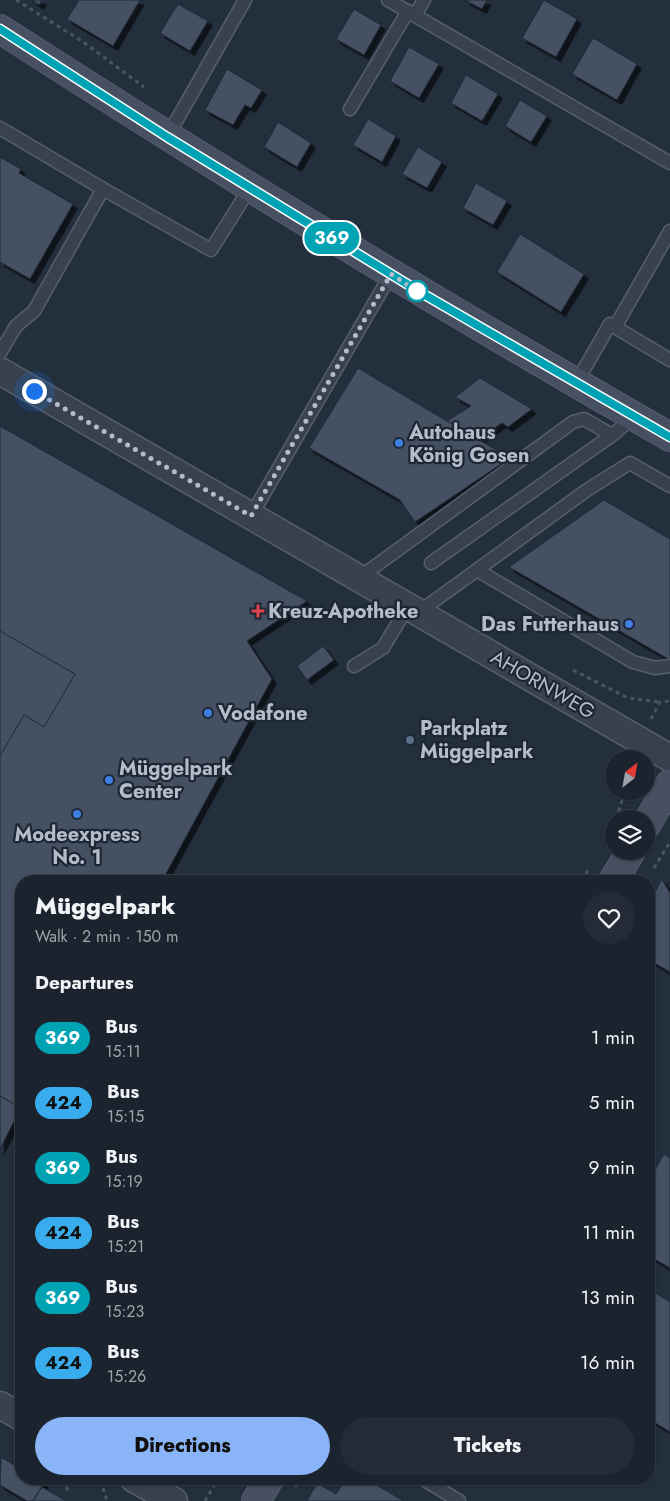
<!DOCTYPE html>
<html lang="en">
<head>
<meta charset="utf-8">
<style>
  body { margin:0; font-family:Jost,sans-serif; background:#242b36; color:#f1f3f6; height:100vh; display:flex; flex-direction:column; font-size:19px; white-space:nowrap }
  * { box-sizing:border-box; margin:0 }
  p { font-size:16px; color:#a0a4aa }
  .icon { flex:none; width:28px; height:28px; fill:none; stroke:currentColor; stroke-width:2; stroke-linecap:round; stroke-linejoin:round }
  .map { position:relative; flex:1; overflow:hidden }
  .sheet { position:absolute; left:15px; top:875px; width:640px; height:610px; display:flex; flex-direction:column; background:#1b232e; border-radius:20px; box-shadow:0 1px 4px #0004,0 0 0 1px #39404a }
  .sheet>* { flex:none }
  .badge { padding:0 10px; border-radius:16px; font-size:18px; line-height:32px }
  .needle { width:32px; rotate:31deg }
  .controls { position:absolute; left:605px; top:750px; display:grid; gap:10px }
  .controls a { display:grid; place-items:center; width:50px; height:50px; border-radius:50%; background:#1b232e; box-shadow:0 1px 4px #0004,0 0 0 1px #39404a; font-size:25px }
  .you { position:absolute; width:25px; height:25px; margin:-12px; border:4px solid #fff; border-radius:50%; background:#1a73e8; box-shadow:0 0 0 8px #1a73e833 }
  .map>.badge { position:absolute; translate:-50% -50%; box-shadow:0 0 0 2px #fff }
  h2 { padding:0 20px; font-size:19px; line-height:45px }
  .round { display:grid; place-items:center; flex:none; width:52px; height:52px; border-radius:26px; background:#242b36 }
  .summary { display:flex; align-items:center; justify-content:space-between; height:85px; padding:0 20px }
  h1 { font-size:24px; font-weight:800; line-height:38px }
  .action { display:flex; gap:10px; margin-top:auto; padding:10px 20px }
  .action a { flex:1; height:58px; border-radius:30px; background:#8ab4f8; color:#111; font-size:20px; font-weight:800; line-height:58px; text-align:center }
  .action a+a { background:#242b36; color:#f1f3f6 }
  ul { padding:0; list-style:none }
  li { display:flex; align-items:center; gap:15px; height:65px; padding:0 20px }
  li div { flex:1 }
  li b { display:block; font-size:19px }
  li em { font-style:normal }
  li .badge { min-width:55px; font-weight:700; text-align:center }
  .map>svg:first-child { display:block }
  .building { fill:#455162; stroke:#1f2835; filter:url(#shadow) }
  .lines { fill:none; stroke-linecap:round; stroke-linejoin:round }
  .lane-casing { stroke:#565f6c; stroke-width:15 }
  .street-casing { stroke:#565f6c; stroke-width:29 }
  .secondary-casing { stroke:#565f6c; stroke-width:30 }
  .path { stroke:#44595c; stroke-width:3; stroke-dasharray:4 4; stroke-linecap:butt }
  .lane { stroke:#38414e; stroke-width:12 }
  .street { stroke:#38414e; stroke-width:26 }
  .secondary { stroke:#465061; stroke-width:28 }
  .line-casing { stroke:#fff; stroke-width:11 }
  .line { stroke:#00a3b4; stroke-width:8 }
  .walk { stroke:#b4bcc9; stroke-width:5; stroke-dasharray:0 9 }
  .stop-dot { fill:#fff; stroke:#00a3b4; stroke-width:2.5 }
  .shop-dot { fill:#3f7fe0; stroke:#1d2633; stroke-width:2 }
  .health-dot { fill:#e0444e; stroke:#1d2633; stroke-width:2 }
  .service-dot { fill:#5c6f8a; stroke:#1d2633; stroke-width:2 }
  .labels { text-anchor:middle; stroke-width:4.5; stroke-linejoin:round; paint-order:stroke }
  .poi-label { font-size:20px; font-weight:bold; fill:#b4bcc9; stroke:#1d2633; text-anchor:start }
  .street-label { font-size:20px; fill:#b4bcc9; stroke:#1d2633 }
</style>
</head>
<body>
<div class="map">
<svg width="670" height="1501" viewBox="0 0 670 1501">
  <defs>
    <filter id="shadow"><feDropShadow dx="4.5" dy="4.5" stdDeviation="0" flood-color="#0009"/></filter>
  </defs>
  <rect width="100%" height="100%" fill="#242f3e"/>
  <g class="building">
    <path d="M32 0H42L39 5Z"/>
    <path d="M79 0H140L113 46 67 19Z"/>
    <path d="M465 0H487L482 9Z"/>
    <path d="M544 0 577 19 556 57 522 38Z"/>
    <path d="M178 4 208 21 190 51 160 33Z"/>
    <path d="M354 9 381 25 364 55 336 39Z"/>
    <path d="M593 38 637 64 617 100 572 74Z"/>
    <path d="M409 47 439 64 419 98 390 81Z"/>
    <path d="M227 69 262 90 251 108 245 105 233 125 205 110Z"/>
    <path d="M466 75 498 94 482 121 451 103Z"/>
    <path d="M520 100 547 116 531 142 505 126Z"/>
    <path d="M368 119 396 136 382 162 353 145Z"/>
    <path d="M278 122 311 143 297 167 264 147Z"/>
    <path d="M418 147 442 162 427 188 402 174Z"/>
    <path d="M0 157 21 169 19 173 73 204 30 279 0 262Z"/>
    <path d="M476 183 507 201 493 225 463 208Z"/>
    <path d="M520 234 584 274 561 312 497 272Z"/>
    <path d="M358 368 435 414 510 458 415 522 400 500 309 448Z"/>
    <path d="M480 378 532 409 508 427 502 423 479 439 447 421 471 406 455 397Z"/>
    <path d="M0 426 307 601 247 641 272 679 162 881H21V1108L0 1096Z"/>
    <path d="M604 500 670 539V660L509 567Z"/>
    <path d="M0 631 75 674 44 727 24 715 0 756Z"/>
    <path d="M323 646 334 660 307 680 297 666Z"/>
    <path d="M662 879 670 893V972L649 960V910L654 907 650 901Z"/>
    <path d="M0 1096 21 1108 0 1149Z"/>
    <path d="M664 1154 670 1158V1268L649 1256V1180Z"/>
    <path d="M649 1289 670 1302V1432L649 1419Z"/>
    <path d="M1 1457 21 1469V1479H38L44 1483 33 1501H27L0 1485Z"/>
    <path d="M345 1479H366L404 1501H307L317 1483 336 1494Z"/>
    <path d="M42 1487 66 1501H33Z"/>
  </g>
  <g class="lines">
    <g class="lane-casing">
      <g id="lane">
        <path d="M388 0 670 163"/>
        <path d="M415 15 424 0"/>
        <path d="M350 109 408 11"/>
        <path d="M0 128 103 189"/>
        <path d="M167 137 245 0"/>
        <path d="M615 327 670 231"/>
        <path d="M0 353 16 326 34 311 103 189 211 250 250 188"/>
        <path d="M576 383 610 324 670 360"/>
        <path d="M251 516 391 274"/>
        <path d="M431 563 615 433 624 425 631 414"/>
        <path d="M477 570 633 662 655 668 670 666"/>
        <path d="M359 578 573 422 584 419 612 435"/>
        <path d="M419 612 587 490 630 463 670 486"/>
        <path d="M354 666 383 648 408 606"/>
        <path d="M423 1479 459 1501"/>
      </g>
    </g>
    <g class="street-casing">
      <g id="street">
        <path d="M0 371 670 758"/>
        <path d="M0 1405 21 1417"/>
        <path d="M134 1479 174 1501"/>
      </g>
    </g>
    <g class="secondary-casing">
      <g id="secondary">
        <path d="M0 29C220 171 442 307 670 437"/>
        <path d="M646 825 670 784"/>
        <path d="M613 881 631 851"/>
        <path d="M256 1501 269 1479"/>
      </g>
    </g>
    <g class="path">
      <path d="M16 0 82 41 144 87"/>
      <path d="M573 670 628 698 660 702"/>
      <path d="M651 719 660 702 670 701"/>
      <path d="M616 819 625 791"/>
      <path d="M607 836 614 824"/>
      <path d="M654 868 670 842"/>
      <path d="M582 881 588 870"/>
      <path d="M20 1441 21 1455"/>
      <path d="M65 1479 68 1494"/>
      <path d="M295 1487 300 1479"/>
      <path d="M103 1488 107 1501"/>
      <path d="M205 1501 218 1479"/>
    </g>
    <use href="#lane" class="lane"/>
    <use href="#street" class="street"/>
    <use href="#secondary" class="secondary"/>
  </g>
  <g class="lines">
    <g class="line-casing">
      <path id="line" d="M0 29 167 137 425 295 670 437"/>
    </g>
    <use href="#line" class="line"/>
    <path class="walk" d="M34 391 251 516 391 274 417 291"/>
  </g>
  <circle class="stop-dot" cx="417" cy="291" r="10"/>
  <g class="shop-dot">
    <circle cx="399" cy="443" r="5"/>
    <circle cx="629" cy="624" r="5"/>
    <circle cx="208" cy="713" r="5"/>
    <circle cx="109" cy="780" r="5"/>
    <circle cx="77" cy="814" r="5"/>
  </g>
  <path class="health-dot" d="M255.5 603.5h5v5h5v5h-5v5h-5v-5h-5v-5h5z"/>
  <circle class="service-dot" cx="410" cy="740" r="5"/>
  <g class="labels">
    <g class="poi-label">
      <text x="409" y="439">Autohaus<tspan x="409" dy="23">König Gosen</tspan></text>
      <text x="268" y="618">Kreuz-Apotheke</text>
      <text x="619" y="631" text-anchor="end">Das Futterhaus</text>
      <text x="218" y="720">Vodafone</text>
      <text x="420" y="735">Parkplatz<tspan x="420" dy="23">Müggelpark</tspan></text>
      <text x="119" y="775">Müggelpark<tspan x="119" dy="23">Center</tspan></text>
      <text x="77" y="841" text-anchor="middle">Modeexpress<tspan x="77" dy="23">No. 1</tspan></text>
    </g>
    <g class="street-label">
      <text transform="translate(543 684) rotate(30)" y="7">AHORNWEG</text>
    </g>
  </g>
</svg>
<div class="controls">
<a><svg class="needle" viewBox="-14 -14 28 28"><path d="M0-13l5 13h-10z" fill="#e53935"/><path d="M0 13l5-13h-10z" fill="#a0a4aa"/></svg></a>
<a><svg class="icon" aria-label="layers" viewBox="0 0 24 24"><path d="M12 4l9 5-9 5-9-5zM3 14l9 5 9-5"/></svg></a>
</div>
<div class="you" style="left:34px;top:391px"></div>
<b class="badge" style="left:332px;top:238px;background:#00a3b4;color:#fff">369</b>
<section class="sheet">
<div class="summary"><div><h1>Müggelpark</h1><p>Walk · 2 min · 150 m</p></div><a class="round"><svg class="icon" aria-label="heart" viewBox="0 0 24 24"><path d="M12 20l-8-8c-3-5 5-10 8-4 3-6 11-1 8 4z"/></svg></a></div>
<h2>Departures</h2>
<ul>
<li><span class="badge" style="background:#00a3b4;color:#fff">369</span><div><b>Bus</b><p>15:11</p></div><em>1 min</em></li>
<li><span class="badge" style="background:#38acec;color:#111">424</span><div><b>Bus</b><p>15:15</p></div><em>5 min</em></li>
<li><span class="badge" style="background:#00a3b4;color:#fff">369</span><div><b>Bus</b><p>15:19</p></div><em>9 min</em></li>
<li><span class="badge" style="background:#38acec;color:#111">424</span><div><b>Bus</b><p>15:21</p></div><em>11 min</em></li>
<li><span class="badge" style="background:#00a3b4;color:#fff">369</span><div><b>Bus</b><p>15:23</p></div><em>13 min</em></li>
<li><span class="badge" style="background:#38acec;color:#111">424</span><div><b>Bus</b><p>15:26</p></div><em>16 min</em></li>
</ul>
<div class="action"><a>Directions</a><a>Tickets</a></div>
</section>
</div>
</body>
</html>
